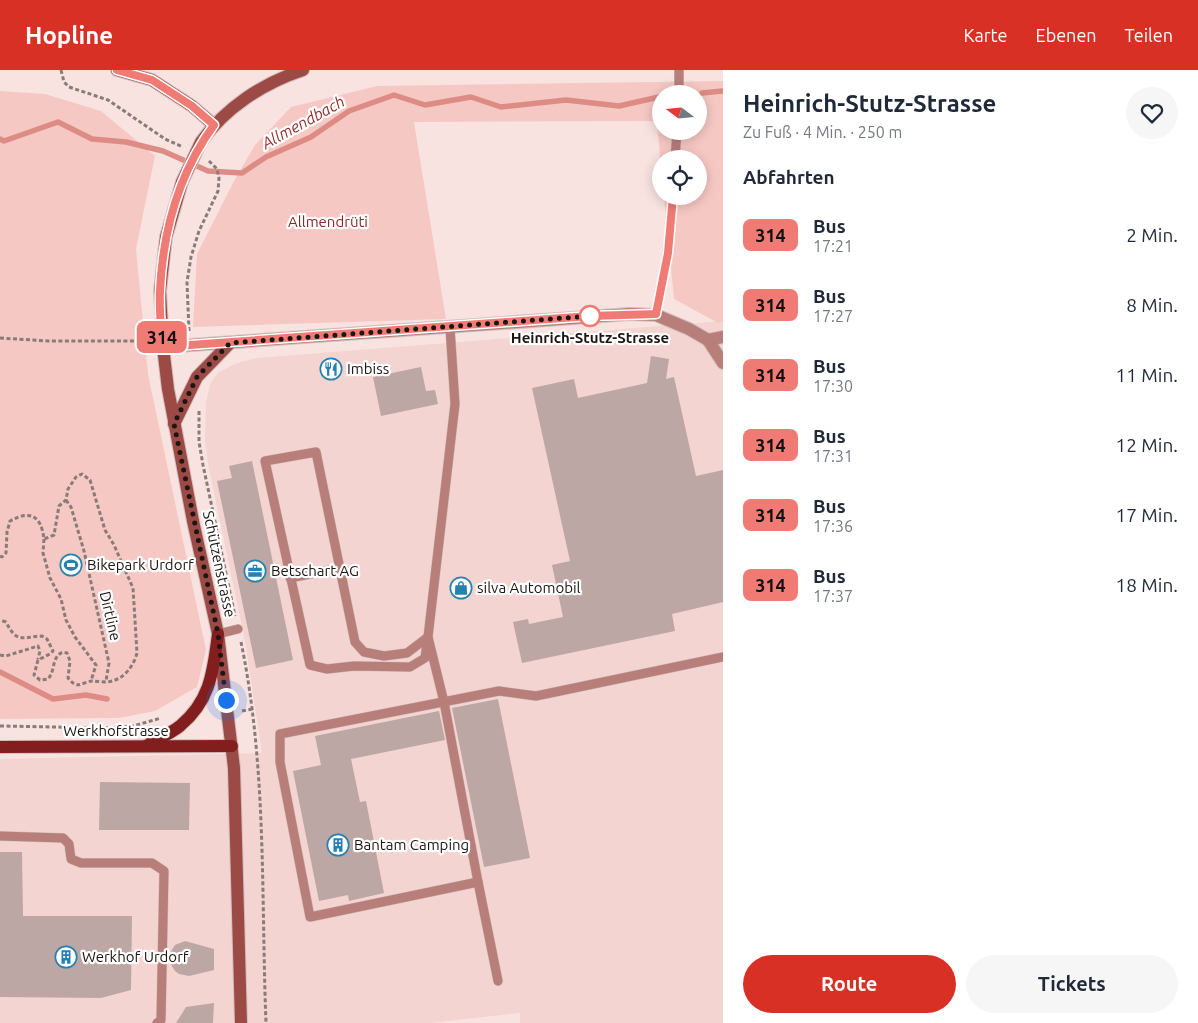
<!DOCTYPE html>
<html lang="de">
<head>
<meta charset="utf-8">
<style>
  body { margin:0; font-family:Ubuntu,sans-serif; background:#f6f6f7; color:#1f2937; height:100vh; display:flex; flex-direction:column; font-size:19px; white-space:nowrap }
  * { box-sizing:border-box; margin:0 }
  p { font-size:16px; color:#747a83 }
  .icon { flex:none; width:28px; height:28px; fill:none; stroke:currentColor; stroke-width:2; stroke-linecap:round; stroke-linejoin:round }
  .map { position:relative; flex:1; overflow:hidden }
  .panel { display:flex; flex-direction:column; background:#fff; width:475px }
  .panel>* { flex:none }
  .badge { padding:0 10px; border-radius:8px; font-size:18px; line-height:32px }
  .needle { width:32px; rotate:286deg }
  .fabs { position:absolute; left:652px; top:15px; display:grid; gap:10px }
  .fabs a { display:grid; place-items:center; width:55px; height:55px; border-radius:50%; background:#fff; box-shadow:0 2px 12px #0003; font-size:25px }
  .you { position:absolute; width:25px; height:25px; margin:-12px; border:4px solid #fff; border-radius:50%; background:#1a73e8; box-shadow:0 0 0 8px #1a73e833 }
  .map>.badge { position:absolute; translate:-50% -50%; box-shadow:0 0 0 2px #fff }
  h2 { padding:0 20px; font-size:19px; line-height:45px }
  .round { display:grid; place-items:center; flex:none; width:52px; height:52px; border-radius:26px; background:#f6f6f7 }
  .overview { display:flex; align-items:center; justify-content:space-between; height:85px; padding:0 20px }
  h1 { font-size:24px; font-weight:700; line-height:38px }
  .button { display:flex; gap:10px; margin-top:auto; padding:10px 20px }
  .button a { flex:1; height:58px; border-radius:30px; background:#d93025; color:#fff; font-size:20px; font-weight:700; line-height:58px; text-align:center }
  .button a+a { background:#f6f6f7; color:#1f2937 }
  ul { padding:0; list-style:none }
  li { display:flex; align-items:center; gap:15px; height:70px; padding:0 20px }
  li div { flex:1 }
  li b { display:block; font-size:19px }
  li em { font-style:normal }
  li .badge { min-width:55px; font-weight:700; text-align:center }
  header { display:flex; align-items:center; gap:30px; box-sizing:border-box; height:70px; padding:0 25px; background:#d93025; color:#fff }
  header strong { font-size:24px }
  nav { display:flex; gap:28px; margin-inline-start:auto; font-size:18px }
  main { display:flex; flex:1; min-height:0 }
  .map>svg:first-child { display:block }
  .built { fill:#f3d4d1 }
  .green { fill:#f6c8c3; fill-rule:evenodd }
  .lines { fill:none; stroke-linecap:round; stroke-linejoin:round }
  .stream { stroke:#dd8c85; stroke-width:5.5 }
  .building { fill:#bca7a5 }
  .lane-casing { stroke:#d1bebc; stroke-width:10 }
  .street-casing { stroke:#d1bebc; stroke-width:14 }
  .secondary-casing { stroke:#d1bebc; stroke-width:14 }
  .primary-casing { stroke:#d1bebc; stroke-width:14 }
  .path { stroke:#897b79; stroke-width:3; stroke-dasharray:4 2.5; stroke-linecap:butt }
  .lane { stroke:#b87f7a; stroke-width:9 }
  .street { stroke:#b87f7a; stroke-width:12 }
  .secondary { stroke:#9b4a45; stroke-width:12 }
  .primary { stroke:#831e1f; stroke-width:12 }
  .secondary-bridge-casing { stroke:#d1bebc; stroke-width:14; stroke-linecap:butt }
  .secondary-bridge { stroke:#9b4a45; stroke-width:12 }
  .line-casing { stroke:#fff; stroke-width:11 }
  .line { stroke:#f07b74; stroke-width:8 }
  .walk { stroke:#1c1514; stroke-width:5; stroke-dasharray:0 9 }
  .stop-dot { fill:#fff; stroke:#f07b74; stroke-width:2.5 }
  .labels { text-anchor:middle; stroke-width:4.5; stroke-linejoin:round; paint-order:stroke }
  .park-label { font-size:15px; fill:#872826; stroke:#fff }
  .stop-label { font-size:15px; font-weight:bold; fill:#1c1514; stroke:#fff }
  .poi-label { font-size:15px; fill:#1c1514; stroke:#fff; text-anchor:start }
  .street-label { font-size:15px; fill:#1c1514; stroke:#fff }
  .water-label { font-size:16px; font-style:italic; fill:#8f2f2c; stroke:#fff }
</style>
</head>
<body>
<header>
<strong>Hopline</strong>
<nav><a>Karte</a><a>Ebenen</a><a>Teilen</a></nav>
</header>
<main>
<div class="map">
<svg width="723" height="953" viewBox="0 0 723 953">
  <rect width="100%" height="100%" fill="#f9e3e1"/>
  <path class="built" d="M723 251V953H520V943L429 953H0V689L262 683 245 571 208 394 205 371 206 331 211 312 219 302 237 293 257 288Z"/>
  <g class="green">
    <path d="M723 11V251L718 253 674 229 664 126H699V89H661V98L657 51 414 52 446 249 193 257 197 184 234 111 255 75 291 37 377 16ZM661 24H699V61H661Z"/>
    <path d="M0 21 45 24 101 41 155 86 136 179 148 304 206 580 197 617 155 641 119 648 0 649Z"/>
  </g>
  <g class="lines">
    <g class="stream">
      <path d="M702 23 723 21"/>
      <path d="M0 69 4 71 58 52 92 69 126 72 163 81 208 101 242 103 266 87 311 67 349 41 394 25 425 35 471 27 501 37 566 30 619 36 659 27"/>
      <path d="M0 602 53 629 86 625 107 629"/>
    </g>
  </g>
  <g class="building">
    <path d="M651 286 669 289 666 309 674 307 696 406 723 400V532L672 544 675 561 522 593 513 552 528 549 529 554 563 547 552 495 570 491 532 318 574 309 578 328 647 313Z"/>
    <path d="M421 297 426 321 435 320 438 334 381 346 373 307Z"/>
    <path d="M252 391 293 590 256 598 217 411 232 408 229 396Z"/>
    <path d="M498 629 530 788 484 797 452 638Z"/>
    <path d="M439 641 445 670 351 689 360 732 366 731 384 823 349 831 348 825 319 831 293 701 321 695 315 666Z"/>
    <path d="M100 712 190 713 189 760H99Z"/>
    <path d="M0 782H22L23 846H132L131 920 101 928 0 927Z"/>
    <path d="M185 871 214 879V900L189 906 179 904 175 901 170 893V883L175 875Z"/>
    <path d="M214 933 213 953H176L186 937Z"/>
  </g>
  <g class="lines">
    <g class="lane-casing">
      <g id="lane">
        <path d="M679 0V24"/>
        <path d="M675 89 677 61"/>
        <path d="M656 245 668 183 673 126"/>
        <path d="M450 258 455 334 428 567 444 632 478 812"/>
        <path d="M316 382 355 572 364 582 384 586 407 583 428 567 425 588 410 597 354 596 327 599 310 595 265 391Z"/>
        <path d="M290 508 340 498"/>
        <path d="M218 564 238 559"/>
        <path d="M0 766 63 768 69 774 71 789 81 793H152L164 801 161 950 157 953"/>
        <path d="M498 911 478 812 310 847 280 692V664L499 621 536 626 723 587"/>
      </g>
    </g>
    <g class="street-casing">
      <g id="street">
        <path d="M708 270 723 293"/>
        <path d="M163 277 630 244 656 245 689 259 708 270 723 267"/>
      </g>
    </g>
    <g class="secondary-casing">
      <g id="secondary">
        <path d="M117 0 152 10 192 36 214 55"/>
        <path d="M201 72C225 38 263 13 303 0"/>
        <path d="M182 112 166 167 160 221 163 277 168 319 193 451 218 564 234 698 241 953"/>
        <path d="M174 354 197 307 230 273"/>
      </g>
    </g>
    <g class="primary-casing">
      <g id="primary">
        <path d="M146 676C157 669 170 664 180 656 211 630 213 601 218 564"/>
        <path d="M0 677 232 676"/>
      </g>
    </g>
    <g class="path">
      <path d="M61 0 64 12 69 17 108 30 165 69 183 77"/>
      <path d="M189 261 187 212 191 187 199 161 218 121 219 108 217 99 208 90"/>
      <path d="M0 268 48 271H149"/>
      <path d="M199 341V372L203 395 235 546"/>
      <path d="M66 430 71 437 84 481 109 593 106 611"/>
      <path d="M44 469 43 483 50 508 61 529 66 550 75 567 96 595 91 611"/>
      <path d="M0 486 2 487 6 483 7 462 10 451C30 440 41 445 44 469L54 465 59 436 66 430 68 419 76 407 82 404 90 410 105 460 114 475 133 518 137 583C134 595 125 608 112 611 106 613 98 611 92 611 79 613 78 620 68 608L70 591 67 583 63 582C51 587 56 600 48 609L40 610 34 605 38 590 50 584 53 581 47 569 42 566C22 567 17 574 6 552L0 550"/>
      <path d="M241 572C267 697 261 826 266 953"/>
      <path d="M0 585 6 586 38 576 40 581 38 589"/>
      <path d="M242 641 253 639"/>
      <path d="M0 656 111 658 133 656 161 648"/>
    </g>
    <use href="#lane" class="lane"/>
    <use href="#street" class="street"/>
    <use href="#secondary" class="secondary"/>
    <use href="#primary" class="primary"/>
    <g class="secondary-bridge-casing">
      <path id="secondary-bridge" d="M182 112 201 72"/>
    </g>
    <use href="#secondary-bridge" class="secondary-bridge"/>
  </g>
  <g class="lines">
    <g class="line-casing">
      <path id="line" d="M117 0 152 10 192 36 214 55C179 103 163 161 160 220 159 239 161 258 162 277L590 246 656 244 668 183 673 126"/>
    </g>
    <use href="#line" class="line"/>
    <path class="walk" d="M226 630 218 564 174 354 197 307 230 273 590 246"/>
  </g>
  <defs>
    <g id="restaurant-ring" transform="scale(1.125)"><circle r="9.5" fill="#fff" stroke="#2681ae" stroke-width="1.5"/><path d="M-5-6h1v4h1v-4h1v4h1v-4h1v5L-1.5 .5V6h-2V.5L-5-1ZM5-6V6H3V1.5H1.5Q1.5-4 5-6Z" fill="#2681ae"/></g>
    <g id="stadium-ring" transform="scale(1.125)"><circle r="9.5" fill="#fff" stroke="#2681ae" stroke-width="1.5"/><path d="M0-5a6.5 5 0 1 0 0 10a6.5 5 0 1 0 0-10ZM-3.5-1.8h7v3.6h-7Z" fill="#2681ae"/></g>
    <g id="office-ring" transform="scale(1.125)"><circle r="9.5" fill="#fff" stroke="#2681ae" stroke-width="1.5"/><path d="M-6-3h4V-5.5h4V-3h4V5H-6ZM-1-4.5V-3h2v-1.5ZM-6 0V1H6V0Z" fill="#2681ae"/></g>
    <g id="shop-ring" transform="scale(1.125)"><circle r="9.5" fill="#fff" stroke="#2681ae" stroke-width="1.5"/><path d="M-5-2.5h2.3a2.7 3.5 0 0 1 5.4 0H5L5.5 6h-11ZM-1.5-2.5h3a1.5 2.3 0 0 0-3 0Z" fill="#2681ae"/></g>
    <g id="building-ring" transform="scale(1.125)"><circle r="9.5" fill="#fff" stroke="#2681ae" stroke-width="1.5"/><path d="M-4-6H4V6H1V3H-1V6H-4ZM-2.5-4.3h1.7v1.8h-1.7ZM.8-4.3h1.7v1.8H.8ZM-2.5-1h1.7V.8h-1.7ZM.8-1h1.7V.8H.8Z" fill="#2681ae"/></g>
  </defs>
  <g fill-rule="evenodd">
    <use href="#restaurant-ring" x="331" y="299"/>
    <use href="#stadium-ring" x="71" y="495"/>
    <use href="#office-ring" x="255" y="501"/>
    <use href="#shop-ring" x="461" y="518"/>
    <use href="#building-ring" x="338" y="775"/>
    <use href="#building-ring" x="66" y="887"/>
  </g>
  <circle class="stop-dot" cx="590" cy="246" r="10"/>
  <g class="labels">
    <g class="park-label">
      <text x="328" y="157">Allmendrüti</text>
    </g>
    <g class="stop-label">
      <text x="590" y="273">Heinrich-Stutz-Strasse</text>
    </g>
    <g class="poi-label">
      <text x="347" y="304">Imbiss</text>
      <text x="87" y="500">Bikepark Urdorf</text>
      <text x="271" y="506">Betschart AG</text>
      <text x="477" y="523">silva Automobil</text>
      <text x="354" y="780">Bantam Camping</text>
      <text x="82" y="892">Werkhof Urdorf</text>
    </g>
    <g class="street-label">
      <text transform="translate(219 494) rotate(78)" y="5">Schützenstrasse</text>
      <text transform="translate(110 546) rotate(77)" y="5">Dirtline</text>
      <text x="116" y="666">Werkhofstrasse</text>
    </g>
    <g class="water-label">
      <text transform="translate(303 52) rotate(-29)" y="6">Allmendbach</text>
    </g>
  </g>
</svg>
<div class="fabs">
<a><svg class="needle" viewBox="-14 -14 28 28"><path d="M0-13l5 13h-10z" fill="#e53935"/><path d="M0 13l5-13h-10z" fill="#747a83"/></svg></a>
<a><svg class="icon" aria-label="locate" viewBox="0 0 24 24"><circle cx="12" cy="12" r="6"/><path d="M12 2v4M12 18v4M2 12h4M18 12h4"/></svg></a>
</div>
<div class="you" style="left:226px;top:630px"></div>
<b class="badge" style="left:162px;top:267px;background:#f07b74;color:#111">314</b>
</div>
<section class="panel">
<div class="overview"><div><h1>Heinrich-Stutz-Strasse</h1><p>Zu Fuß · 4 Min. · 250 m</p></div><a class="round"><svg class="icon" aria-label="heart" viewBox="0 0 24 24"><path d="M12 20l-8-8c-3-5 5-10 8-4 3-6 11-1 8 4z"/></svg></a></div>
<h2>Abfahrten</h2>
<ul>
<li><span class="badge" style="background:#f07b74;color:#111">314</span><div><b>Bus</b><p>17:21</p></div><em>2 Min.</em></li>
<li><span class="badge" style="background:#f07b74;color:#111">314</span><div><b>Bus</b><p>17:27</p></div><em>8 Min.</em></li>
<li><span class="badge" style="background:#f07b74;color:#111">314</span><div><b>Bus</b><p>17:30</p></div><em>11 Min.</em></li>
<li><span class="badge" style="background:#f07b74;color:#111">314</span><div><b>Bus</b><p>17:31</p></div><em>12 Min.</em></li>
<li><span class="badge" style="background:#f07b74;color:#111">314</span><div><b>Bus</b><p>17:36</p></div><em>17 Min.</em></li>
<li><span class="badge" style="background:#f07b74;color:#111">314</span><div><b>Bus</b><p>17:37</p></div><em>18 Min.</em></li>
</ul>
<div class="button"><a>Route</a><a>Tickets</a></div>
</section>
</main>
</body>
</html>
